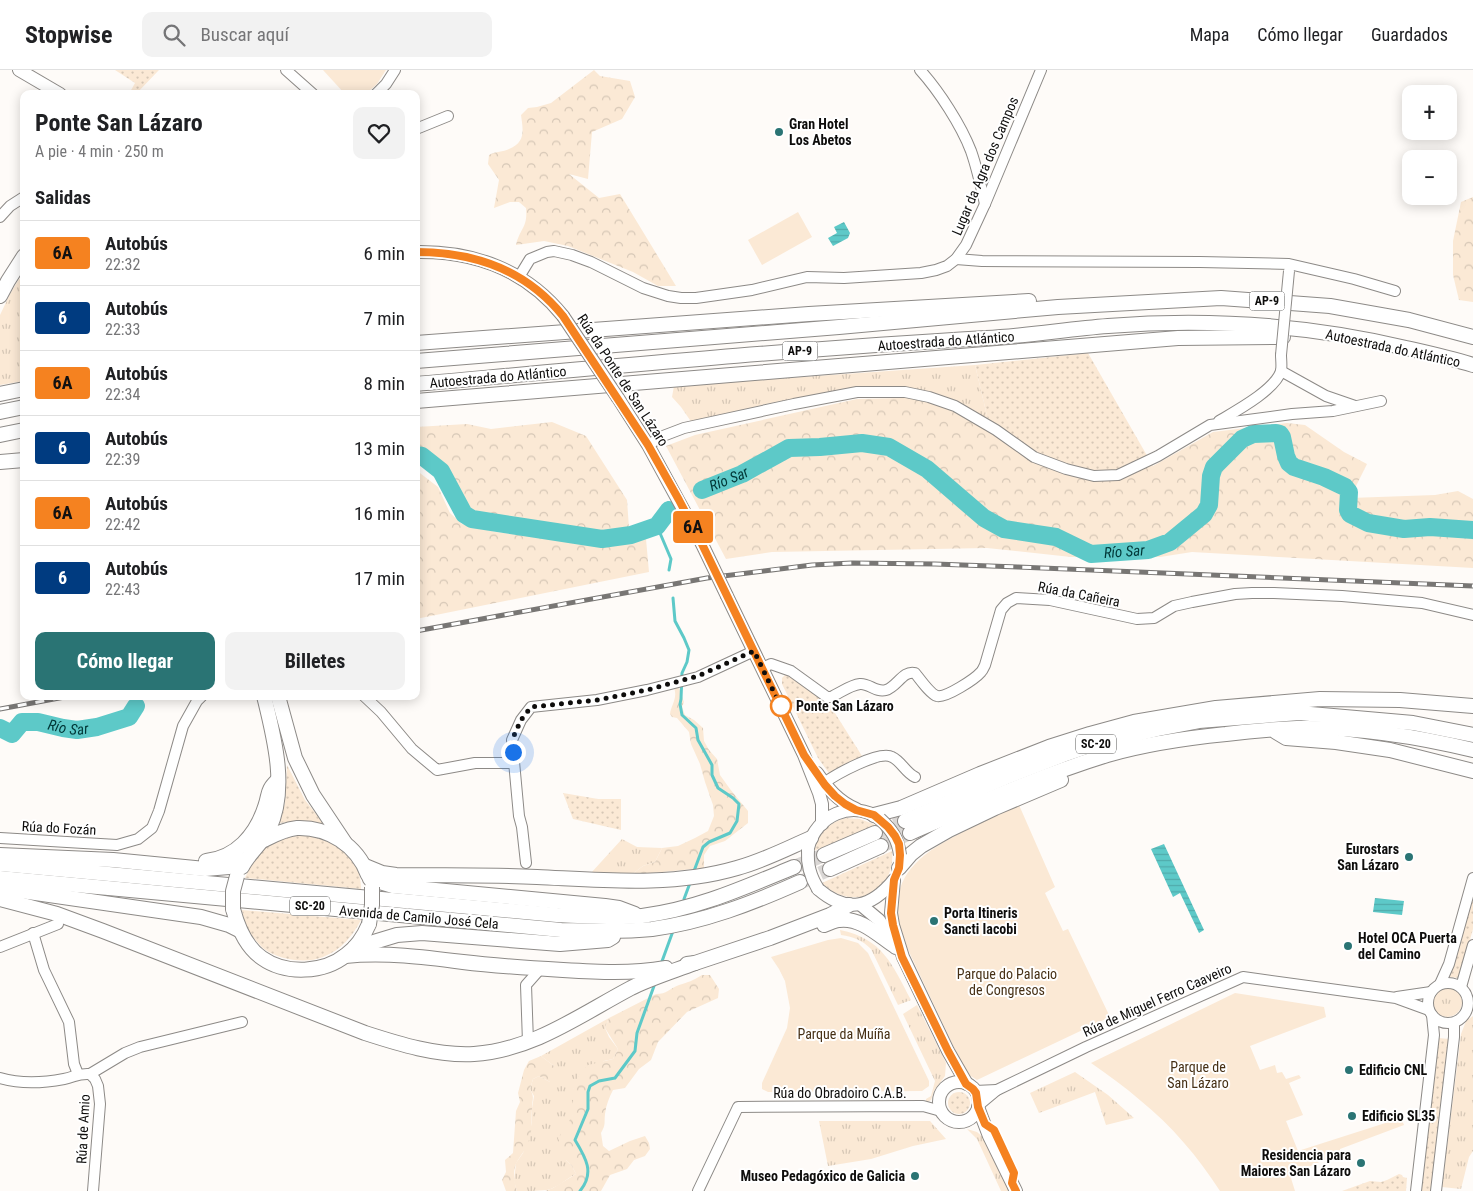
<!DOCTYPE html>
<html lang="es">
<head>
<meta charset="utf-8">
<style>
  body { margin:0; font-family:"Roboto Condensed",sans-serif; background:#f2f2f2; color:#202124; height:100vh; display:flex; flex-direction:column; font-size:19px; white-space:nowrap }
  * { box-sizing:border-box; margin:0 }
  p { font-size:16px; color:#757577 }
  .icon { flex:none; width:28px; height:28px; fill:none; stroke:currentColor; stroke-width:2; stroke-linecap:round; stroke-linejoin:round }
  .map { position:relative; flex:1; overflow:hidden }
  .sheet { position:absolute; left:20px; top:20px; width:400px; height:610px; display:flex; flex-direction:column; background:#fff; border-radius:10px; box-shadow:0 2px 12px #0003 }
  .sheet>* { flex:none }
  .badge { padding:0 10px; border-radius:4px; font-size:18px; line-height:32px }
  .controls { position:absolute; left:1402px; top:15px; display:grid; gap:10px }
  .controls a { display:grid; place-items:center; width:55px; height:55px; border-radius:10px; background:#fff; box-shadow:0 2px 12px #0003; font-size:25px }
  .you { position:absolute; width:25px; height:25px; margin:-12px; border:4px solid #fff; border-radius:50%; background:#1a73e8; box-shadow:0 0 0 8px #1a73e833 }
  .map>.badge { position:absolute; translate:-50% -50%; box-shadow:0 0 0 2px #fff }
  h2 { padding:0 15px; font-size:19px; line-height:45px }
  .round { display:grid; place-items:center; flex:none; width:52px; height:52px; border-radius:10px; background:#f2f2f2 }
  .overview { display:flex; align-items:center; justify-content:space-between; height:85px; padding:0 15px }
  h1 { font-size:24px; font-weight:700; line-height:38px }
  .action { display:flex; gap:10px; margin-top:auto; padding:10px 15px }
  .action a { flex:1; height:58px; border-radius:10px; background:#2a7474; color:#fff; font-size:20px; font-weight:700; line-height:58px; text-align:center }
  .action a+a { background:#f2f2f2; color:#202124 }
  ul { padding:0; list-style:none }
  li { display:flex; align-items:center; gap:15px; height:65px; padding:0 15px; border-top:1px solid #e0e0e0 }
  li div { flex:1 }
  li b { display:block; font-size:19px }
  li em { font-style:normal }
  li .badge { min-width:55px; font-weight:700; text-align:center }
  header { display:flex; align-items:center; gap:30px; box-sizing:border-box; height:70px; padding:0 25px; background:#fff; border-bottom:1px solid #e0e0e0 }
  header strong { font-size:24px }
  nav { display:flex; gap:28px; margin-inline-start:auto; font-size:18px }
  .search { width:350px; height:45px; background:#f2f2f2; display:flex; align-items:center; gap:12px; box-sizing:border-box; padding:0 18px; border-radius:10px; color:#757577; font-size:19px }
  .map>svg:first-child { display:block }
  .grass { fill:url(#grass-tufts) }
  .forest { fill:url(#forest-crowns) }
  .park { fill:#fbe9d5 }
  .garden { fill:url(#garden-dots) }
  .water { fill:url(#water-rules) }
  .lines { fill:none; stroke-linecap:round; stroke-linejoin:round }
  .stream { stroke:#5dc9c8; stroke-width:3 }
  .river { stroke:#5dc9c8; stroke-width:18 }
  .highway-tunnel { stroke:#dad7d5; stroke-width:14; stroke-dasharray:14 7; stroke-linecap:butt }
  .minor-casing { stroke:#8d8a87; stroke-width:12 }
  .major-casing { stroke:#8d8a87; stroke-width:14 }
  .highway-casing { stroke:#8d8a87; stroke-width:16 }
  .minor { stroke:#fff; stroke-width:10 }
  .major { stroke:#fff; stroke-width:12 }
  .highway { stroke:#fff; stroke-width:14 }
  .rail-casing { stroke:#787674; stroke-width:5 }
  .rail { stroke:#fff; stroke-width:3; stroke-dasharray:9; stroke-linecap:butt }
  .minor-bridge-casing { stroke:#8d8a87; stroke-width:12; stroke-linecap:butt }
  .major-bridge-casing { stroke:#8d8a87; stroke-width:14; stroke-linecap:butt }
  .highway-bridge-casing { stroke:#8d8a87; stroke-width:16; stroke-linecap:butt }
  .minor-bridge { stroke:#fff; stroke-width:10 }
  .major-bridge { stroke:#fff; stroke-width:12 }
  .highway-bridge { stroke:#fff; stroke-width:14 }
  .line-casing { stroke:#fff; stroke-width:11 }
  .line { stroke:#f58220; stroke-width:8 }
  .walk { stroke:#0e0d0c; stroke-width:5; stroke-dasharray:0 9 }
  .poi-dot { fill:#2a7474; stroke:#fff; stroke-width:2 }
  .stop-dot { fill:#fff; stroke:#f58220; stroke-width:2.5 }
  .labels { text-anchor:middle; stroke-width:4; stroke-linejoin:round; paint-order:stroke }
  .shield { fill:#fff; stroke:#565655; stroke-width:1 }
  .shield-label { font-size:12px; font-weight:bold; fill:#0e0d0c }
  .poi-label { font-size:14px; font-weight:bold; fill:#0e0d0c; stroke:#fff; text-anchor:start }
  .street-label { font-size:14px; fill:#0e0d0c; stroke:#fff }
  .stop-label { font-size:14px; font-weight:bold; fill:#0e0d0c; stroke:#fff; text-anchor:start }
  .park-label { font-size:14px; fill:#463015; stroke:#fff }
  .water-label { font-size:15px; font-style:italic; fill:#013737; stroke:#fff }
</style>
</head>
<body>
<header>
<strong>Stopwise</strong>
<div class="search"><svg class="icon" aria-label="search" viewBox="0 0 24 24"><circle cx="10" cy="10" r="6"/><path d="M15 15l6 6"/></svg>Buscar aquí</div>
<nav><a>Mapa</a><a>Cómo llegar</a><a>Guardados</a></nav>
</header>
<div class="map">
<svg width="1473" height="1121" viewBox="0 0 1473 1121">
  <defs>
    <pattern id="grass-tufts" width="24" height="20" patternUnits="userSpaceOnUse" patternTransform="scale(1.25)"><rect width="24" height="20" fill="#fbe9d5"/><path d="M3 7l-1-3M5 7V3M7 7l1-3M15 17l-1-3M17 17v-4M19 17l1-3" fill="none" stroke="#d6c7b6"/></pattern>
    <pattern id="forest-crowns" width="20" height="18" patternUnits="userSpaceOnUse" patternTransform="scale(1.25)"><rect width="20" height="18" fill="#fbe9d5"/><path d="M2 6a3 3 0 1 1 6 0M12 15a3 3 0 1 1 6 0" fill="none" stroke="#d6c7b6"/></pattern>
    <pattern id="garden-dots" width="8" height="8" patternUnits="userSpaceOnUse" patternTransform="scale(1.25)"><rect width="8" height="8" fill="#fbe9d5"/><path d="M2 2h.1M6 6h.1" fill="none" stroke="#d6c7b6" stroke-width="1.8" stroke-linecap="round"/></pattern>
    <pattern id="water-rules" width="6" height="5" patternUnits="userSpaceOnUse" patternTransform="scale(1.25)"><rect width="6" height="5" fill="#5dc9c8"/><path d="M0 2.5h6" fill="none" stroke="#50abab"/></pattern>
  </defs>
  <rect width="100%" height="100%" fill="#fefbf8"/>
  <g class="grass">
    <path d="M19 209 24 212 22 228 24 241V311L0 315V245L10 224Z"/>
    <path d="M975 295 988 350 898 318 855 317 766 334 692 353 681 337 672 327 674 316Z"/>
    <path d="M622 769 637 777 662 778 655 792 643 796 631 805 591 803Z"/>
    <path d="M840 860C883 869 892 894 911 930L898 935 871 879C862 870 854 867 841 865Z"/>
    <circle cx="1447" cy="932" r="15"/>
    <path d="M917 935 946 993 945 1006 934 1021 931 1030 926 1033V1029L931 1026 935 1011 903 944Z"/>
    <path d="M1473 946V1081L1469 1087 1461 1119 1442 1117 1461 964 1466 951Z"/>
    <path d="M609 948 605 958 609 967 618 979 613 989 604 991 573 1019V1045L566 1090 572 1096 576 1104C566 1109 557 1118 547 1120 538 1121 527 1121 517 1121L514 1111 516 1093 523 1083 532 1053V1038L534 1026 530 1019 533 1009 539 1006 550 1012 554 996 541 986Z"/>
    <path d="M1075 1002 1108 1025 1134 1048 1106 1055 1095 1022 1039 1043 1030 1023Z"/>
    <path d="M819 1051H930L946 1069 913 1076 871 1089 828 1096Z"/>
    <path d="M967 1059 977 1062 984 1068 1009 1121H1001L977 1069Z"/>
  </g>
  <g class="forest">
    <path d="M594 0 600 6 630 11 635 27 622 49 592 62 588 109 569 104 599 128 620 124 676 216H658L633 202 568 176 544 171 516 175C520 158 528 158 526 138L519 132H510L494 138 499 110 488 94 489 85C496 81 503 82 509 79 526 72 523 60 521 45L528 38 537 37 551 33Z"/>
    <path d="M1473 127V232L1459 230 1453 205V171L1461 132Z"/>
    <path d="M902 318 958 331 988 350 1095 402 1153 396 1213 362 1287 353 1305 355 1344 382 1367 394 1350 428 1435 425 1458 421 1473 429V498L1192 482 1160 487H1071L987 478 772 482 726 489 666 376 695 365 857 329 902 328Z"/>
    <path d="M552 352 586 366 627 430 629 458 607 464 544 452 471 441C462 424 437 380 416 379V357L467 354 491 359Z"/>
    <path d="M416 400 438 417 450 443 462 454 496 462 541 468 621 472 628 470 646 469 649 502 416 549Z"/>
    <path d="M674 618H679L684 632 682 637 685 645 694 650 703 658 704 671 709 680 717 689 720 705 730 719 748 741V753L725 771 710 776 704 785V798L631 805 643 796 655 792 662 778 678 776 695 768 708 761 714 746 713 735 705 712 700 694 691 674 689 662 677 648 672 647 670 644C671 635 678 628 674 618Z"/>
    <path d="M702 905H710L719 919 718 928 687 942 658 972 651 990 639 999 625 1018 613 1020C609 1028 606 1035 605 1044 604 1054 606 1054 601 1063L603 1076 609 1081 630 1071 645 1066 649 1073 650 1079 645 1086 634 1090 627 1099 610 1105 601 1121H545L553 1118 576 1104 572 1096 566 1090 558 1068 573 1045V1019L579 1005 588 995 613 989 618 979 605 958 609 948 656 924C667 924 669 919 679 915 689 912 692 911 702 905Z"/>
    <path d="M541 986 554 996 561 1008 560 1012H550L539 1006 533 1009 530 1019C535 1028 532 1029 532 1038 531 1049 533 1059 529 1070 527 1077 522 1084 518 1090 512 1099 514 1112 517 1121H506L502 1110 506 1102 505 1090 513 1083 516 1041 520 1032 518 1023 524 1000 529 991Z"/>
  </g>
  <g class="park">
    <path d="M323 0H386L377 14 366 24H345Z"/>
    <path d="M798 142 812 167 762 195 748 170Z"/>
    <path d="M1019 735 1055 817 1045 823 1063 861 1068 859 1110 947 977 1010 966 1003 903 869C884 811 915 786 963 762 982 752 1000 744 1019 735Z"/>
    <path d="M841 868 858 873 868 883 929 1011V1016L922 1021 768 1022 762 1019V1013L787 958 790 938 785 911 779 899 771 887 828 870Z"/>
    <path d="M1235 923 1324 937 1326 947 1250 976 1260 1000 1275 995 1277 1003 1282 1002 1286 1009 1299 1005 1301 1008 1289 1013 1303 1045 1286 1051 1298 1081 1401 1048 1404 1055 1340 1079V1083L1290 1105 1295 1121H1220C1199 1088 1171 1055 1141 1031 1125 1017 1108 1005 1091 993Z"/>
  </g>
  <g class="garden">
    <path d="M115 0H159L136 24H129L135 13Z"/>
    <path d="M1088 283 1153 396 1095 402 1071 395 1030 379 988 350 975 295Z"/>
    <path d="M786 604 790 605 822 630 828 632 862 686 859 689 831 706 818 688 782 614V608Z"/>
    <path d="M287 695 305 730 324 754 300 751 279 753 285 733Z"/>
    <path d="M563 723 598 729H621V760L573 749Z"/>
    <path d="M846 748 860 749 876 755 814 781C819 763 829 752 846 748Z"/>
    <path d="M305 765C326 769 352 780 359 803 360 808 361 814 361 819L245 808C260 775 271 769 305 765Z"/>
    <path d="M892 781C896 823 853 843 822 813Z"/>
    <path d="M1473 823V859L1459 908 1449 907Z"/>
    <path d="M242 840 361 850C352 867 341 880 323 887 306 894 279 890 264 879 258 874 251 865 247 858 244 853 243 846 242 840Z"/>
    <path d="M1439 968 1449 969 1431 1121H1421Z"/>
    <circle cx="959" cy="1033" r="11"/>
    <path d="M1399 1104 1402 1105 1403 1107 1407 1108 1406 1121H1342L1370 1111 1381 1112 1387 1110Z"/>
  </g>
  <g class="water">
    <path d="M844 152 850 163 848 168 833 176 828 168 837 163 834 157Z"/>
    <path d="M1164 774 1204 860 1199 863 1180 823 1173 827 1151 779Z"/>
    <path d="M1375 828 1404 831 1402 845 1373 842Z"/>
  </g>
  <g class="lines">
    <g class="stream">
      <path d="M657 456 671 489 669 500"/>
      <path d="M673 528 675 551 684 568 689 580 687 592 682 603 681 629 680 634 682 645 696 658 698 670 712 695V705L718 718 733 728 739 734 737 751 730 763 709 772 703 777 694 801"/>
      <path d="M684 829 690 813"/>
      <path d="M661 894 673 861"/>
      <path d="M580 1121C595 1103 586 1088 575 1070L588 1039V1022L590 1016 599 1011 615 1008 635 981 637 963 654 916"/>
    </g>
    <g class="river">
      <path d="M416 385 422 386 441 401 464 444 472 449 602 469 631 465 657 456 669 440"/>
      <path id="s1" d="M702 420 742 404 789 378 820 377 862 373 889 377 927 399 984 448 1004 459 1056 467 1091 484 1148 480 1170 472 1204 444 1209 435 1211 406 1214 397 1242 369 1253 364 1276 363 1280 364 1282 367 1286 386 1289 393 1294 397 1324 407 1345 417 1349 422 1348 440 1350 444 1368 453 1404 459 1430 457 1473 460"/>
      <path id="s2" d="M0 658 12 664 22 652H38L63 658 77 660 97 657 129 647 136 636"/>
    </g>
    <g class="highway-tunnel">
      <path d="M875 763 905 751"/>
      <path d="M881 776 910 763"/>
      <path d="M794 797 824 785"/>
      <path d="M801 812 830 799"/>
    </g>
    <g class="minor-casing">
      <g id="minor">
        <path d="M286 0 313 24"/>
        <path d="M920 0C939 21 961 55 971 81 977 98 981 116 985 134"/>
        <path d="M376 24 386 14 395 0"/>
        <path d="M416 59 448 46"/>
        <path d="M0 147 10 136 24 127"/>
        <path d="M956 189 982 191 1200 192 1289 194 1354 209 1395 221"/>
        <path d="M519 207 530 189 547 182 554 181 572 185 591 192 643 218 668 226 681 228H696L752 220 807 207 844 208 921 203 936 200 947 196 956 189 966 175 985 134 1041 0"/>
        <path d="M1281 301 1326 326 1355 336"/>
        <path d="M1219 351C1236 341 1275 320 1281 301 1282 296 1281 289 1281 285"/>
        <path d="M648 375 663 366 684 358 794 334 857 322H905L929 327 955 336 996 360 1034 387 1066 399 1094 406 1118 405 1158 386 1210 355 1292 344 1333 341 1381 331"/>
        <path d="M762 598 771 594 791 601 827 627H831C840 623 850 615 860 614 869 613 876 623 886 620 897 617 903 600 915 603 920 609 930 624 937 626 946 628 975 609 981 602 983 600 984 597 985 595L1001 540 1007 533 1016 528 1050 530 1137 549 1154 548 1174 536 1192 532 1235 524 1252 523H1274L1342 526 1422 533 1473 545"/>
        <path d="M364 626 381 642 412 679 437 700 475 693H514"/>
        <path d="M824 713C835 705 879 680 892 687 901 691 906 703 915 707"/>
        <path d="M0 768 117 775 138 769 152 758 159 741 183 656 197 631 202 626"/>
        <path d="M526 793 522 757 519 746 512 670 521 650 531 637 597 630 647 620 698 607 754 581"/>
        <path d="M33 863 44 900 69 952 74 994 78 1004"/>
        <path d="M0 877 58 854"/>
        <circle cx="1448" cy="933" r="20"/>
        <path d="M1440 914 1449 894 1473 808"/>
        <path d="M1461 917 1473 875"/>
        <path d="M1397 927 1431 922"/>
        <path d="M528 972 526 915 541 898"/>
        <path d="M90 1004 125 983 140 977 242 952"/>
        <path d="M0 1008C20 1014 43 1013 64 1009 75 1007 77 1003 90 1004L95 1009 98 1016 100 1034 93 1121"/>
        <path d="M975 1021 997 1020"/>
        <path d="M979 1035 997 1020 1086 977 1243 907 1396 928 1429 940"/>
        <path d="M698 1121 738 1037 923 1036 941 1041"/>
        <path d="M1416 1121 1434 965 1432 945"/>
        <path d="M1436 1121 1454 967V953"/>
      </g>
    </g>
    <g class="major-casing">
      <g id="major">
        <path d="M19 0 60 24"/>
        <path d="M416 182C474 181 526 200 563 246"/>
        <path d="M618 328 648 375 701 472"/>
        <path d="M727 526 804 685 819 723 822 734V754"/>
        <path d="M817 703C828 719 838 731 856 739"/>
        <path d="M808 778C816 745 852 729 880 749"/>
        <path d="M894 810 891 843 893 855 903 887 948 981 967 1014"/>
        <path d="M818 819C847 844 871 838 894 810"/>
        <path d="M861 835 879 850 893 872"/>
        <circle cx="959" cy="1032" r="20"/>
        <path d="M978 1037 989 1066 1016 1121"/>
      </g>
    </g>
    <g class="highway-casing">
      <g id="highway">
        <path d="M0 226 8 211 24 186"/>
        <path d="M416 273 809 244 1029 231"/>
        <path d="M416 291 839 257 1058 237 1221 228 1330 236 1409 250 1473 267"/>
        <path d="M416 314C606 297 796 279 986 268 1027 266 1068 259 1108 256 1208 248 1309 255 1406 278 1428 283 1451 288 1473 295"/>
        <path d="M0 324 24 319"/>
        <path d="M416 331 1178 268 1283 267"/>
        <path d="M0 342 24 337"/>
        <path d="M0 365 24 360"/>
        <path d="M0 392 24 390"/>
        <path d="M278 626 295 688 313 725 345 773"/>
        <path d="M1276 662 1286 668 1336 672 1390 680 1473 701"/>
        <path d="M874 745 901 738 980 704 1049 677 1090 664 1134 652 1216 638 1320 629 1400 630 1473 636"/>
        <path d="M905 751 1004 708 1063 685 1095 674 1162 658 1199 651 1299 643 1413 653 1473 665"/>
        <path d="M910 763C975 735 1039 706 1107 685 1145 674 1186 668 1226 664 1249 661 1273 659 1297 658 1356 657 1416 666 1473 680"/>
        <path d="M264 770C274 765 285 759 297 758 328 757 357 775 368 805"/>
        <path d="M0 785 113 790 205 799 229 797 246 789"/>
        <path d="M824 785 875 763"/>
        <path d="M206 791C236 788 256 765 265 737 270 723 266 721 278 710"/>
        <path d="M0 794 557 845C585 846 614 849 642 846 697 839 743 818 794 797"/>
        <path d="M365 796 382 803 396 805C443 805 490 805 537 807 603 810 672 817 737 798 763 791 786 779 811 768"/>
        <path d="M242 797C249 783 262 774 269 759 288 719 274 667 264 626"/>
        <path d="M899 798 911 784 921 776 949 760 995 738 1061 710"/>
        <path d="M830 799 881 776"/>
        <path d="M0 808 561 860C591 861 622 862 652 859 704 852 753 833 800 812"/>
        <path d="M370 809 393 816 605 836 619 838 635 844"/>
        <path d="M0 818 201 847 229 855 239 860"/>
        <path d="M0 829 57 844 103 861 365 963C399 974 437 986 474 984 533 980 580 945 631 918 651 908 674 901 695 893"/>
        <path d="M233 839C238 858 246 877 262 888 286 905 324 903 346 885 357 877 364 866 369 854"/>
        <path d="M824 855C829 853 834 851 839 850 861 847 879 866 896 877"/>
        <path d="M354 878 397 865 422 863 560 874 608 870 613 867"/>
        <path d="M345 886C385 882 424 887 463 892 496 896 529 898 563 900 597 902 631 904 666 898"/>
        <path d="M687 894 695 893 770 868 830 845 849 835"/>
      </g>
    </g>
    <use href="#minor" class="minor"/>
    <use href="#major" class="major"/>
    <use href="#highway" class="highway"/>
    <g class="rail-casing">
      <g id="rail">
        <path d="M416 561 707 508 812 495 852 493 935 494 1018 497 1473 516"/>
        <path d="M0 639 70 626"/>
      </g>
    </g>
    <use href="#rail" class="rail"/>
    <g class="minor-bridge-casing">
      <path id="minor-bridge" d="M1281 285 1289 201"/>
    </g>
    <g class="major-bridge-casing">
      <g id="major-bridge">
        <path d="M563 246 618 328"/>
        <path d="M701 472 727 526"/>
        <path d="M880 749C892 760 898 769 900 785"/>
        <path d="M808 780C807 795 810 806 818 819"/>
      </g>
    </g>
    <g class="highway-bridge-casing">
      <g id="highway-bridge">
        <path d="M233 839V821L237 806"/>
        <path d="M369 854 372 835V817"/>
      </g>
    </g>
    <use href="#minor-bridge" class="minor-bridge"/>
    <use href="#major-bridge" class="major-bridge"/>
    <use href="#highway-bridge" class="highway-bridge"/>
  </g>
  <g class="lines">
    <g class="line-casing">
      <path id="line" d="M416 182C474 182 526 200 563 246L648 375 679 430 701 472 804 685 825 715 835 726 845 734 856 740 874 745 888 757 895 766 899 774 900 785 899 798 894 810 891 843 893 855 902 887 948 981 966 1014 973 1019 976 1023 978 1037 985 1054 994 1060 1014 1103 1012 1113 1016 1121"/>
    </g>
    <use href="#line" class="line"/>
    <path class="walk" d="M513 682 512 670 521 650 531 637 597 630 647 620 698 606 754 581 783 641 781 636"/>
  </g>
  <g class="poi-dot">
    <circle cx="779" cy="62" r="5"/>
    <circle cx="1409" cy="787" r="5"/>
    <circle cx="934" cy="851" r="5"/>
    <circle cx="1348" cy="876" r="5"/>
    <circle cx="1349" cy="1000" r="5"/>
    <circle cx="1352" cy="1046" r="5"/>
    <circle cx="1361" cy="1093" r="5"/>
    <circle cx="915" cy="1106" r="5"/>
  </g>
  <circle class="stop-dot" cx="781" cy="636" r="10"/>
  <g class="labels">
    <g class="shield">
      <rect x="1249.5" y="221.5" width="35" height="19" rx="4"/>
      <rect x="782.5" y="271.5" width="35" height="19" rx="4"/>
      <rect x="1076" y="664.5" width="40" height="19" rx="4"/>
      <rect x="290" y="826.5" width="40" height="19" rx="4"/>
    </g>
    <g class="shield-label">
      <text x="1267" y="235">AP-9</text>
      <text x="800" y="285">AP-9</text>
      <text x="1096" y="678">SC-20</text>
      <text x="310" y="840">SC-20</text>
    </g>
    <g class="poi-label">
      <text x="789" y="59">Gran Hotel<tspan x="789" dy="16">Los Abetos</tspan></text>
      <text x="1399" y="784" text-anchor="end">Eurostars<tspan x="1399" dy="16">San Lázaro</tspan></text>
      <text x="944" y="848">Porta Itineris<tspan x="944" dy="16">Sancti Iacobi</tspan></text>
      <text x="1358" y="873">Hotel OCA Puerta<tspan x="1358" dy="16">del Camino</tspan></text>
      <text x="1359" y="1005">Edificio CNL</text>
      <text x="1362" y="1051">Edificio SL35</text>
      <text x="1351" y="1090" text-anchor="end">Residencia para<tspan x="1351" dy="16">Maiores San Lázaro</tspan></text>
      <text x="905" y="1111" text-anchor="end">Museo Pedagóxico de Galicia</text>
    </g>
    <g class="street-label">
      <text transform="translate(985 96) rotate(-67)" y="5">Lugar da Agra dos Campos</text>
      <text transform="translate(946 271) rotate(-4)" y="5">Autoestrada do Atlántico</text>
      <text transform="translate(1393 278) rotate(12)" y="5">Autoestrada do Atlántico</text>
      <text transform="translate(498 307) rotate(-5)" y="5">Autoestrada do Atlántico</text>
      <text transform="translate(623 310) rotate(57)" y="5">Rúa da Ponte de San Lázaro</text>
      <text transform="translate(1079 524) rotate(11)" y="5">Rúa da Cañeira</text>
      <text transform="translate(59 758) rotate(3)" y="5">Rúa do Fozán</text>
      <text transform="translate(419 847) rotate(5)" y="5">Avenida de Camilo José Cela</text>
      <text transform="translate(1157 930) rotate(-24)" y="5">Rúa de Miguel Ferro Caaveiro</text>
      <text x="840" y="1028">Rúa do Obradoiro C.A.B.</text>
      <text transform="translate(83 1059) rotate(-87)" y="5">Rúa de Amio</text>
    </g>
    <g class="stop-label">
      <text x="796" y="641">Ponte San Lázaro</text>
    </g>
    <g class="park-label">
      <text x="1007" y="909">Parque do Palacio<tspan x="1007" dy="16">de Congresos</tspan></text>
      <text x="844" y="969">Parque da Muíña</text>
      <text x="1198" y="1002">Parque de<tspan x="1198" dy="16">San Lázaro</tspan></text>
    </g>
    <g class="water-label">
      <text dy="5" stroke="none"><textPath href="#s1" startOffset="29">Río Sar</textPath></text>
      <text dy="5" stroke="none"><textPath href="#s1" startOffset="464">Río Sar</textPath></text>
      <text dy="5" stroke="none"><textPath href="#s2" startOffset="76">Río Sar</textPath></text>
    </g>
  </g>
</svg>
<div class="controls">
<a>+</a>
<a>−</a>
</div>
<div class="you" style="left:513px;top:682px"></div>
<b class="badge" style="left:693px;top:457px;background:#f58220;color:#111">6A</b>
<section class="sheet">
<div class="overview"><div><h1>Ponte San Lázaro</h1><p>A pie · 4 min · 250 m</p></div><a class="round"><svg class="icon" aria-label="heart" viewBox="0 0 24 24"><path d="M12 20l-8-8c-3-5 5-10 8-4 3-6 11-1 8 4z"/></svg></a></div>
<h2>Salidas</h2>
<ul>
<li><span class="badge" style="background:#f58220;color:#111">6A</span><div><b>Autobús</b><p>22:32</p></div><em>6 min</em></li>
<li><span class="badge" style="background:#003b80;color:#fff">6</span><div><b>Autobús</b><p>22:33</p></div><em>7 min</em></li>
<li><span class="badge" style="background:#f58220;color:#111">6A</span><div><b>Autobús</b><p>22:34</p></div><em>8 min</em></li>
<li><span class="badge" style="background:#003b80;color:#fff">6</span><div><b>Autobús</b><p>22:39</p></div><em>13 min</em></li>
<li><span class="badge" style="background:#f58220;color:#111">6A</span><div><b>Autobús</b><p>22:42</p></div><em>16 min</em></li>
<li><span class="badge" style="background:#003b80;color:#fff">6</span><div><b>Autobús</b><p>22:43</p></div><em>17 min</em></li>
</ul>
<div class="action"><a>Cómo llegar</a><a>Billetes</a></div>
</section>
</div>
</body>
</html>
